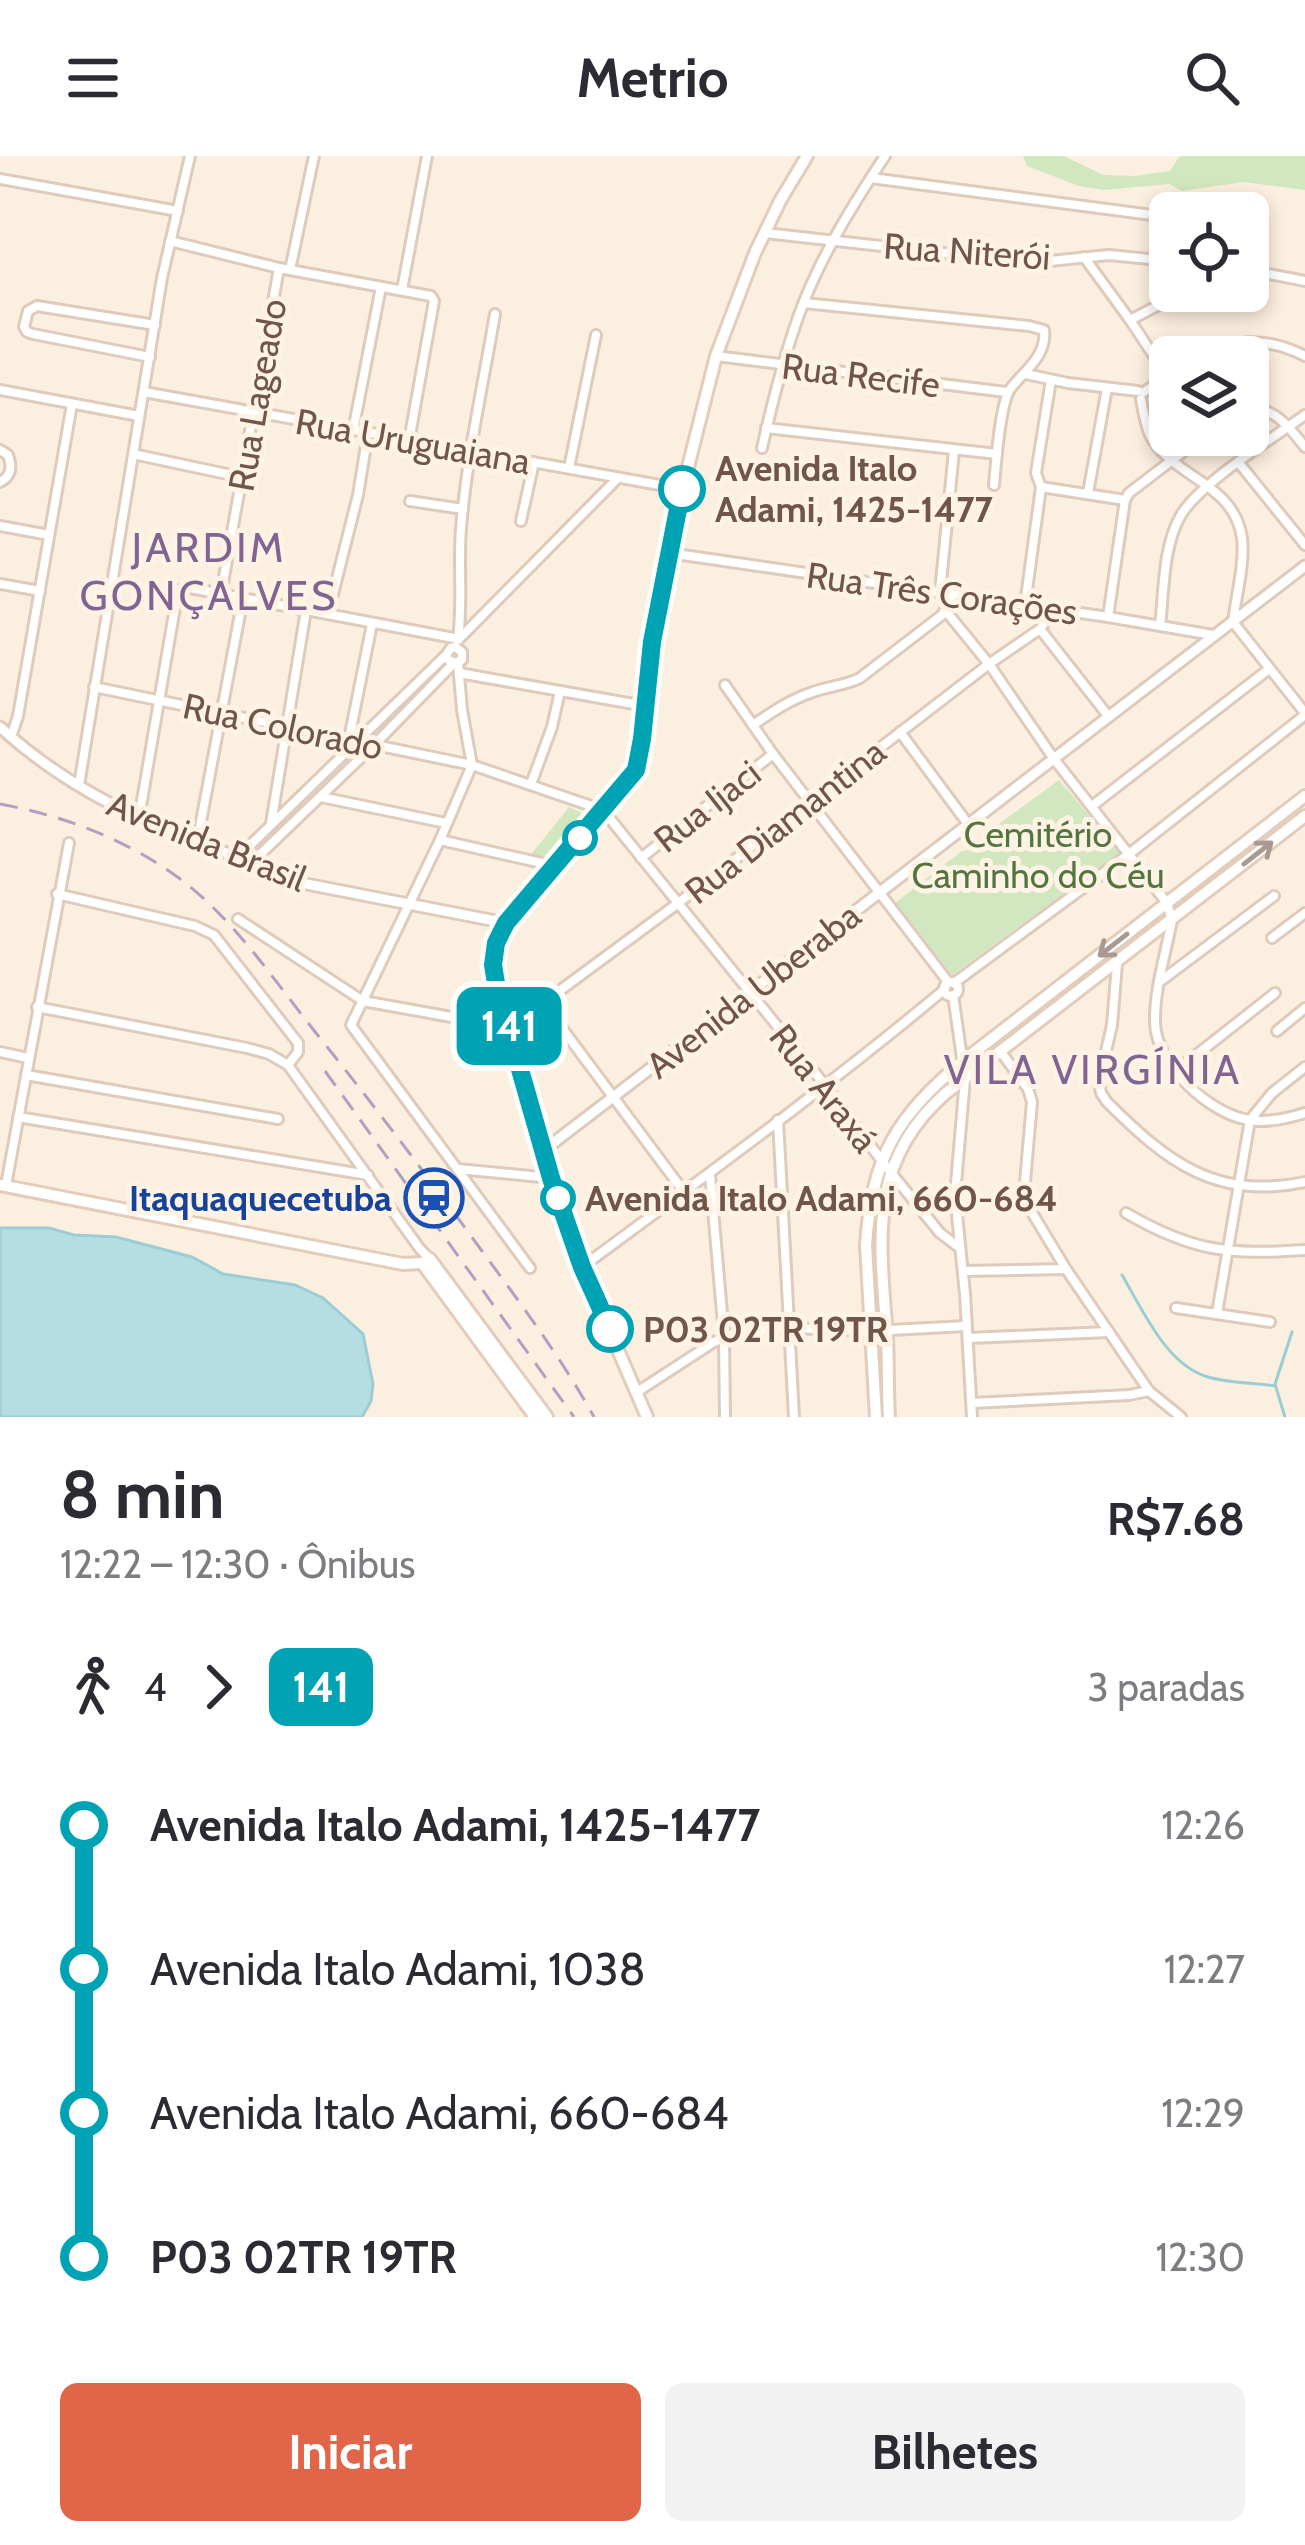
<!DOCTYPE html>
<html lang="pt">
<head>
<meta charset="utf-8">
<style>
  body { margin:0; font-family:Cabin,sans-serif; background:#f2f2f3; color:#2b2b33; height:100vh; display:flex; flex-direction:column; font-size:45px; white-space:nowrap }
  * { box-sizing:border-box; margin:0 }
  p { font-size:39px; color:#7c7c81 }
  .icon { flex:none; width:66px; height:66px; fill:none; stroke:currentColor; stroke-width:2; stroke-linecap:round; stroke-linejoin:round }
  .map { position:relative; height:1261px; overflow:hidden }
  .drawer { display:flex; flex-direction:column; background:#fff; flex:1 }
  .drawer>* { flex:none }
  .badge { padding:0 24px; border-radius:18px; font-size:42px; line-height:78px }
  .controls { position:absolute; left:1149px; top:36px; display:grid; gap:24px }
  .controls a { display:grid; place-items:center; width:120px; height:120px; border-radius:18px; background:#fff; box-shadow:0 6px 18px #0003; font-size:60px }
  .map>.badge { position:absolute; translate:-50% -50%; box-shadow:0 0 0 6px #fff }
  .legs { display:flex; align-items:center; gap:18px; height:132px; padding:0 60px; font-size:39px }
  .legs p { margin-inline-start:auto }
  .headline { display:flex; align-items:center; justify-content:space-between; height:204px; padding:0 60px }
  h1 { font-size:66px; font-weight:800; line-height:90px }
  .button { display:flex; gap:24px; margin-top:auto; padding:24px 60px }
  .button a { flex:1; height:138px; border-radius:18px; background:#e16548; color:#fff; font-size:48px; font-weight:800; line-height:138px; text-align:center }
  .button a+a { background:#f2f2f3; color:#2b2b33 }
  ul { padding:0 60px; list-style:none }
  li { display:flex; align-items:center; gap:42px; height:144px; font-size:45px }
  li i { display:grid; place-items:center; width:18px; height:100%; margin:0 15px; background:currentColor }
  li i::after { content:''; width:30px; height:30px; margin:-15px; border:9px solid; border-radius:50%; background:#fff }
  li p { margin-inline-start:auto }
  li:first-child i { background:linear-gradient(#0000 50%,currentColor 0) }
  li:last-child i { background:linear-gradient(currentColor 50%,#0000 0) }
  header { display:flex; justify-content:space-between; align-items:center; height:156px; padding:0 60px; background:#fff; font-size:54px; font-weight:800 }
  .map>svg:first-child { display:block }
  .green { fill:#d1e7bf }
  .water { fill:#b5dee3; stroke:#9ccdd4; stroke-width:3 }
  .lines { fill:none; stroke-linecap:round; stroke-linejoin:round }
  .stream { stroke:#9ccdd4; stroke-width:3 }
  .minor-casing { stroke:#decbbc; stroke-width:14 }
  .tertiary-casing { stroke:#decbbc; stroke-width:15 }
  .secondary-casing { stroke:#e3ccba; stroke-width:16 }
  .minor { stroke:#fff; stroke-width:8 }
  .tertiary { stroke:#fff; stroke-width:9 }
  .secondary { stroke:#fff; stroke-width:10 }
  .rail { stroke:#b1a0c2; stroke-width:3; stroke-dasharray:18 12; stroke-linecap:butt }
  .oneway { stroke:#a99991 }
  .line-1-casing { stroke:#fff; stroke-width:27 }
  .line-1 { stroke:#00a3b4; stroke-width:18 }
  .stop-1-dot { fill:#fff; stroke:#00a3b4; stroke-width:6 }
  .labels { text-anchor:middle; stroke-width:10; stroke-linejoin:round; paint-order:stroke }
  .street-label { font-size:36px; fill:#705548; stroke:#fef3e5 }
  .stop-label { font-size:36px; font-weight:bold; fill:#705548; stroke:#fef3e5; text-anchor:start }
  .park-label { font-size:36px; fill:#537641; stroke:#fef3e5 }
  .transit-label { font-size:36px; font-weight:bold; fill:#164399; stroke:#fef3e5; text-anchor:end }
  .quarter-label { font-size:42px; letter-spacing:3px; fill:#826493; stroke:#fef3e5 }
</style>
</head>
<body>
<header><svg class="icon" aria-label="menu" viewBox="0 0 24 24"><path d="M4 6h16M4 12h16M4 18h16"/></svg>Metrio<svg class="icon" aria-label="search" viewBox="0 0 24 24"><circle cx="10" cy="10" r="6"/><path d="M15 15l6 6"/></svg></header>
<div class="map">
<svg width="1305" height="1261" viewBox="0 0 1305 1261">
  <rect width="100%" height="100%" fill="#fbefdf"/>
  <g class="green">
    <path d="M1023 0H1064L1103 19 1135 20 1170 15 1179 1 1184 0H1305V34L1244 26 1182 35 1169 28 1104 34 1079 30 1027 10Z"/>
    <path d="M1059 624 1120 696 952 819 895 747 962 695 984 691 996 670Z"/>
    <path d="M569 651 592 662 555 706 529 701Z"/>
  </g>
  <path class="water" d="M0 1072H49L74 1079 116 1081 192 1101 223 1118 295 1129 323 1142 363 1178 373 1228 371 1245 362 1261H0Z"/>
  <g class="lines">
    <g class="stream">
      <path d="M367 583 444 509"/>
      <path d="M254 690 361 589"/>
      <path d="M1122 1119C1143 1154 1166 1209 1208 1221 1229 1227 1254 1227 1275 1230"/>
      <path d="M1285 1261 1275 1228 1292 1176"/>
    </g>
    <g class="minor-casing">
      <g id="minor">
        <path d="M871 22 1152 59C1164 68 1158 89 1158 104"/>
        <path d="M0 23 178 55"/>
        <path d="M765 77 1015 105 1040 106 1109 99 1170 105"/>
        <path d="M170 85 279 112 431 140 434 145 409 285"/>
        <path d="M1084 101 1130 164 1167 220"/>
        <path d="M290 114 314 0"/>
        <path d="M1248 114 1305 125"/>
        <path d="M402 134 427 0"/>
        <path d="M804 147 1029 170 1044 174C1047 200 1025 214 1011 232 1000 245 996 308 994 329"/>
        <path d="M1130 164 1186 135"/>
        <path d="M716 200 1006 236"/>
        <path d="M150 201 33 178 27 176 24 171 28 155 37 150 155 169"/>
        <path d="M1202 201C1236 181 1270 182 1305 200"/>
        <path d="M1026 218 1068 227 1138 235"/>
        <path d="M0 234 139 260"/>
        <path d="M144 236 682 333"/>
        <path d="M1144 236 1169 219"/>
        <path d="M1141 243C1143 255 1145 268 1150 279 1172 322 1234 326 1242 382 1245 408 1236 440 1233 466L1305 557"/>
        <path d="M1248 252C1276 252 1289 271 1305 291"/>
        <path d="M766 272 997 298"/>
        <path d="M353 275 381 131"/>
        <path d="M762 292C773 243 785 195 803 148 824 95 854 47 885 0"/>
        <path d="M0 294 8 299C12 310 12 320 0 326"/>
        <path d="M133 298 241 321"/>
        <path d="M1239 307 1305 389"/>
        <path d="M569 312 596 179"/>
        <path d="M1041 331 1125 344"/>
        <path d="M1088 337 1107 232"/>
        <path d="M410 345 463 353"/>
        <path d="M521 365 534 306"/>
        <path d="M0 370 49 379"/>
        <path d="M669 397 1108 461 1213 479"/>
        <path d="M0 428 40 435"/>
        <path d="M940 436 954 295"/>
        <path d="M221 438 279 112"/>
        <path d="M1025 449 1041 331 1036 317 1051 224"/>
        <path d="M945 454 989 508 1054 603 1167 747 1172 764C1166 797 1154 834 1155 867 1156 908 1209 958 1249 964 1266 967 1289 962 1305 957"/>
        <path d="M328 458 358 339 368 277"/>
        <path d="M1108 461 1125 344 1129 337 1205 279"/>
        <path d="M1160 470C1164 435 1163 389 1181 359 1200 327 1273 282 1305 259"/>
        <path d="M1040 473 1109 561"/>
        <path d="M458 484C463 446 458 409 461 372 467 300 483 229 495 158"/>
        <path d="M458 507 462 554 472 609 440 684 351 869 530 1112"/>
        <path d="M459 517 645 550"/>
        <path d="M725 529 773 598 949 827"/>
        <path d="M94 531 472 609 603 654 824 928 888 1013 940 1077 960 1092"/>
        <path d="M753 569C772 556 791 543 813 536 829 530 844 530 860 522L942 459 953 439"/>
        <path d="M900 576 968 668"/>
        <path d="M11 581 18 560 72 248"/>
        <path d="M349 583 372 468"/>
        <path d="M531 628 552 571 560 535"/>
        <path d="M79 629 162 122 190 0"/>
        <path d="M321 641 446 667"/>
        <path d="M1092 650 1269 513"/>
        <path d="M139 662 178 434 190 432 459 483 617 323"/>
        <path d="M271 668 306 454"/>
        <path d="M440 684 555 710"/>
        <path d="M197 687 243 442"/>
        <path d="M238 701 445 500"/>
        <path d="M641 702 773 598"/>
        <path d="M248 710 374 589 454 507 462 504V496L455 491 451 492 446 499 447 503 454 507"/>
        <path d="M57 738 195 770 214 779 298 887V896L288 909"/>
        <path d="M238 763 363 845 490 868 516 867 677 748 989 508 1040 473 1054 454"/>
        <path d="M1272 782 1305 757"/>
        <path d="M1117 808 1112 869 1099 926 1101 937 1107 946C1166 1005 1216 1045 1305 1026"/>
        <path d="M1162 824 1274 740"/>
        <circle cx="951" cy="833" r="7"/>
        <path d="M954 827 1129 698 1305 559"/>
        <path d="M953 839 965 923 955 1039 965 1138 972 1261"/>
        <path d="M544 848 684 1036"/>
        <path d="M37 851 247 892 269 898 288 909 420 1093 430 1103"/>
        <path d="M1277 875 1305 852"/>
        <path d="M0 896 28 902"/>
        <path d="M1001 896 1028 933 1032 946 1025 1026 1028 1050 1066 1113 1149 1235 1181 1261"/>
        <path d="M1176 915 1275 837"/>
        <path d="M26 919 278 963"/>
        <path d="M18 961 368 1019"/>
        <path d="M778 964 794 1261"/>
        <path d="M458 1013 551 1022"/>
        <path d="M710 1019 724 1180 725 1261"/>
        <path d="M6 1029 69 687"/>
        <path d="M1126 1057C1193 1096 1229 1099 1305 1094"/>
        <path d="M582 1111C704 1021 828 931 945 833"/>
        <path d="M963 1115 1066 1113"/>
        <path d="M1176 1152 1270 1166"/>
        <path d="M1217 1157 1250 964 1272 937 1305 911"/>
        <path d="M968 1182 1109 1176"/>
        <path d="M637 1236 714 1186 733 1178 790 1172 872 1175 966 1170"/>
        <path d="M972 1247 1129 1239 1149 1235"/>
      </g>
    </g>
    <g class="tertiary-casing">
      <g id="tertiary">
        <path d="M0 571C68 634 151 671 238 701L248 710 291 725 506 767"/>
        <path d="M544 994 1305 410"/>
      </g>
    </g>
    <g class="secondary-casing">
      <g id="secondary">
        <path d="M0 1029 403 1108 422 1107 430 1103 547 1261"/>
        <path d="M422 1107 535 1261"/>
        <path d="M647 1261 582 1111 551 1022 497 833 493 809 496 787 506 767 636 614 642 582 658 451 682 335 716 200 755 97 780 45 807 0"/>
        <path d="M876 1261 866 1089C872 1001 896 961 963 905L1305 640"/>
        <path d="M889 1261C887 1230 889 1199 886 1168 879 1078 870 1003 946 937L1305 660"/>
      </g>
    </g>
    <use href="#minor" class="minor"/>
    <use href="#tertiary" class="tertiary"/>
    <use href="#secondary" class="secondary"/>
    <g class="rail">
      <path d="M0 648C64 660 123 682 176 720 232 760 273 823 316 877 373 948 428 1021 482 1095 521 1148 562 1203 594 1261"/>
      <path d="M325 915 574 1261"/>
    </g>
  </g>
  <defs><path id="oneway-shaft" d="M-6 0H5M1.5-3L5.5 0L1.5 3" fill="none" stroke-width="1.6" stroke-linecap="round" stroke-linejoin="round" transform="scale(3)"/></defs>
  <g class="oneway">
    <use href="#oneway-shaft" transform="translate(1258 697) rotate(-38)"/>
    <use href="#oneway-shaft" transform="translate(1113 789) rotate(142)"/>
  </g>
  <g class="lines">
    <g class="line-1-casing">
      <path id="line-1" d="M610 1173 582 1111 551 1022 497 833 493 809 496 787 506 767 636 614 642 583 652 486 682 333"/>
    </g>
    <use href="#line-1" class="line-1"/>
  </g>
  <defs>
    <g id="station-ring" transform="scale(3)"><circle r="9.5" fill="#fef3e5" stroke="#1a4fb4" stroke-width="1.5"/><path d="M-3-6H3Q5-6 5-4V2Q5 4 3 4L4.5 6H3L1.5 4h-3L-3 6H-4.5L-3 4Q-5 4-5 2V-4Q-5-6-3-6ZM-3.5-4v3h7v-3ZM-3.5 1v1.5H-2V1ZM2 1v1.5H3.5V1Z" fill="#1a4fb4"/></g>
  </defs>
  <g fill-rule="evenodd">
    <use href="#station-ring" x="434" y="1042"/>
  </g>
  <g class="stop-1-dot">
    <circle cx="682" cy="333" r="21"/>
    <circle cx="580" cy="682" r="15"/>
    <circle cx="558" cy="1042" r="15"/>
    <circle cx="610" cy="1173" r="21"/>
  </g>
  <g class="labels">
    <g class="street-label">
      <text transform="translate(967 95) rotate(4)" y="13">Rua Niterói</text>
      <text transform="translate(861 219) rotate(7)" y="13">Rua Recife</text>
      <text transform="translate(257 239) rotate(-80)" y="13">Rua Lageado</text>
      <text transform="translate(413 285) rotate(10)" y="13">Rua Uruguaiana</text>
      <text transform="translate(942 437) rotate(8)" y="13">Rua Três Corações</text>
      <text transform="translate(283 570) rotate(12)" y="13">Rua Colorado</text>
      <text transform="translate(707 650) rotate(-38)" y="13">Rua Ijaci</text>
      <text transform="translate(785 665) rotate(-38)" y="13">Rua Diamantina</text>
      <text transform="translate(207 685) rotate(22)" y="13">Avenida Brasil</text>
      <text transform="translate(753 834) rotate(-38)" y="13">Avenida Uberaba</text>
      <text transform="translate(824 932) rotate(52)" y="13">Rua Araxá</text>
    </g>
    <g class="stop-label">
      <text x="715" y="325">Avenida Italo<tspan x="715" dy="41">Adami, 1425-1477</tspan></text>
      <text x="585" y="1055">Avenida Italo Adami, 660-684</text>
      <text x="643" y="1186">P03 02TR 19TR</text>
    </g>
    <g class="park-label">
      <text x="1038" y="691">Cemitério<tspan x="1038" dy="41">Caminho do Céu</tspan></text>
    </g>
    <g class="transit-label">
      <text x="392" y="1055">Itaquaquecetuba</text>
    </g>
    <g class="quarter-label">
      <text x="209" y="406">JARDIM<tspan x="209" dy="48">GONÇALVES</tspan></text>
      <text x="1093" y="928">VILA VIRGÍNIA</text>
    </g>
  </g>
</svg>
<div class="controls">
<a><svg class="icon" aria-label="locate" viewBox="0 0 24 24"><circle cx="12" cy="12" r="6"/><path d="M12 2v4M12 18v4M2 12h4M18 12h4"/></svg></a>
<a><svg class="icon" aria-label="layers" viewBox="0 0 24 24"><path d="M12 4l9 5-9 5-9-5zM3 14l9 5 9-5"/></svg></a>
</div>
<b class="badge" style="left:509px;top:870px;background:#00a3b4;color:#fff">141</b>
</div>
<section class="drawer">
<div class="headline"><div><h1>8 min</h1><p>12:22 – 12:30 · Ônibus</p></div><b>R$7.68</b></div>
<div class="legs"><svg class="icon" aria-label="walk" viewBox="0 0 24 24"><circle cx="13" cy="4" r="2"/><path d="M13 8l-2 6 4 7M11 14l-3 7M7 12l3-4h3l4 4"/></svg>4<svg class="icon" aria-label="forward" viewBox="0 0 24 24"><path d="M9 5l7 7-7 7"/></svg><b class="badge" style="background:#00a3b4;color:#fff">141</b><p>3 paradas</p></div>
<ul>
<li><i style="color:#00a3b4"></i><b>Avenida Italo Adami, 1425-1477</b><p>12:26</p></li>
<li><i style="color:#00a3b4"></i><span>Avenida Italo Adami, 1038</span><p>12:27</p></li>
<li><i style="color:#00a3b4"></i><span>Avenida Italo Adami, 660-684</span><p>12:29</p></li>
<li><i style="color:#00a3b4"></i><b>P03 02TR 19TR</b><p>12:30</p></li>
</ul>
<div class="button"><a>Iniciar</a><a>Bilhetes</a></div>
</section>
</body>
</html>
